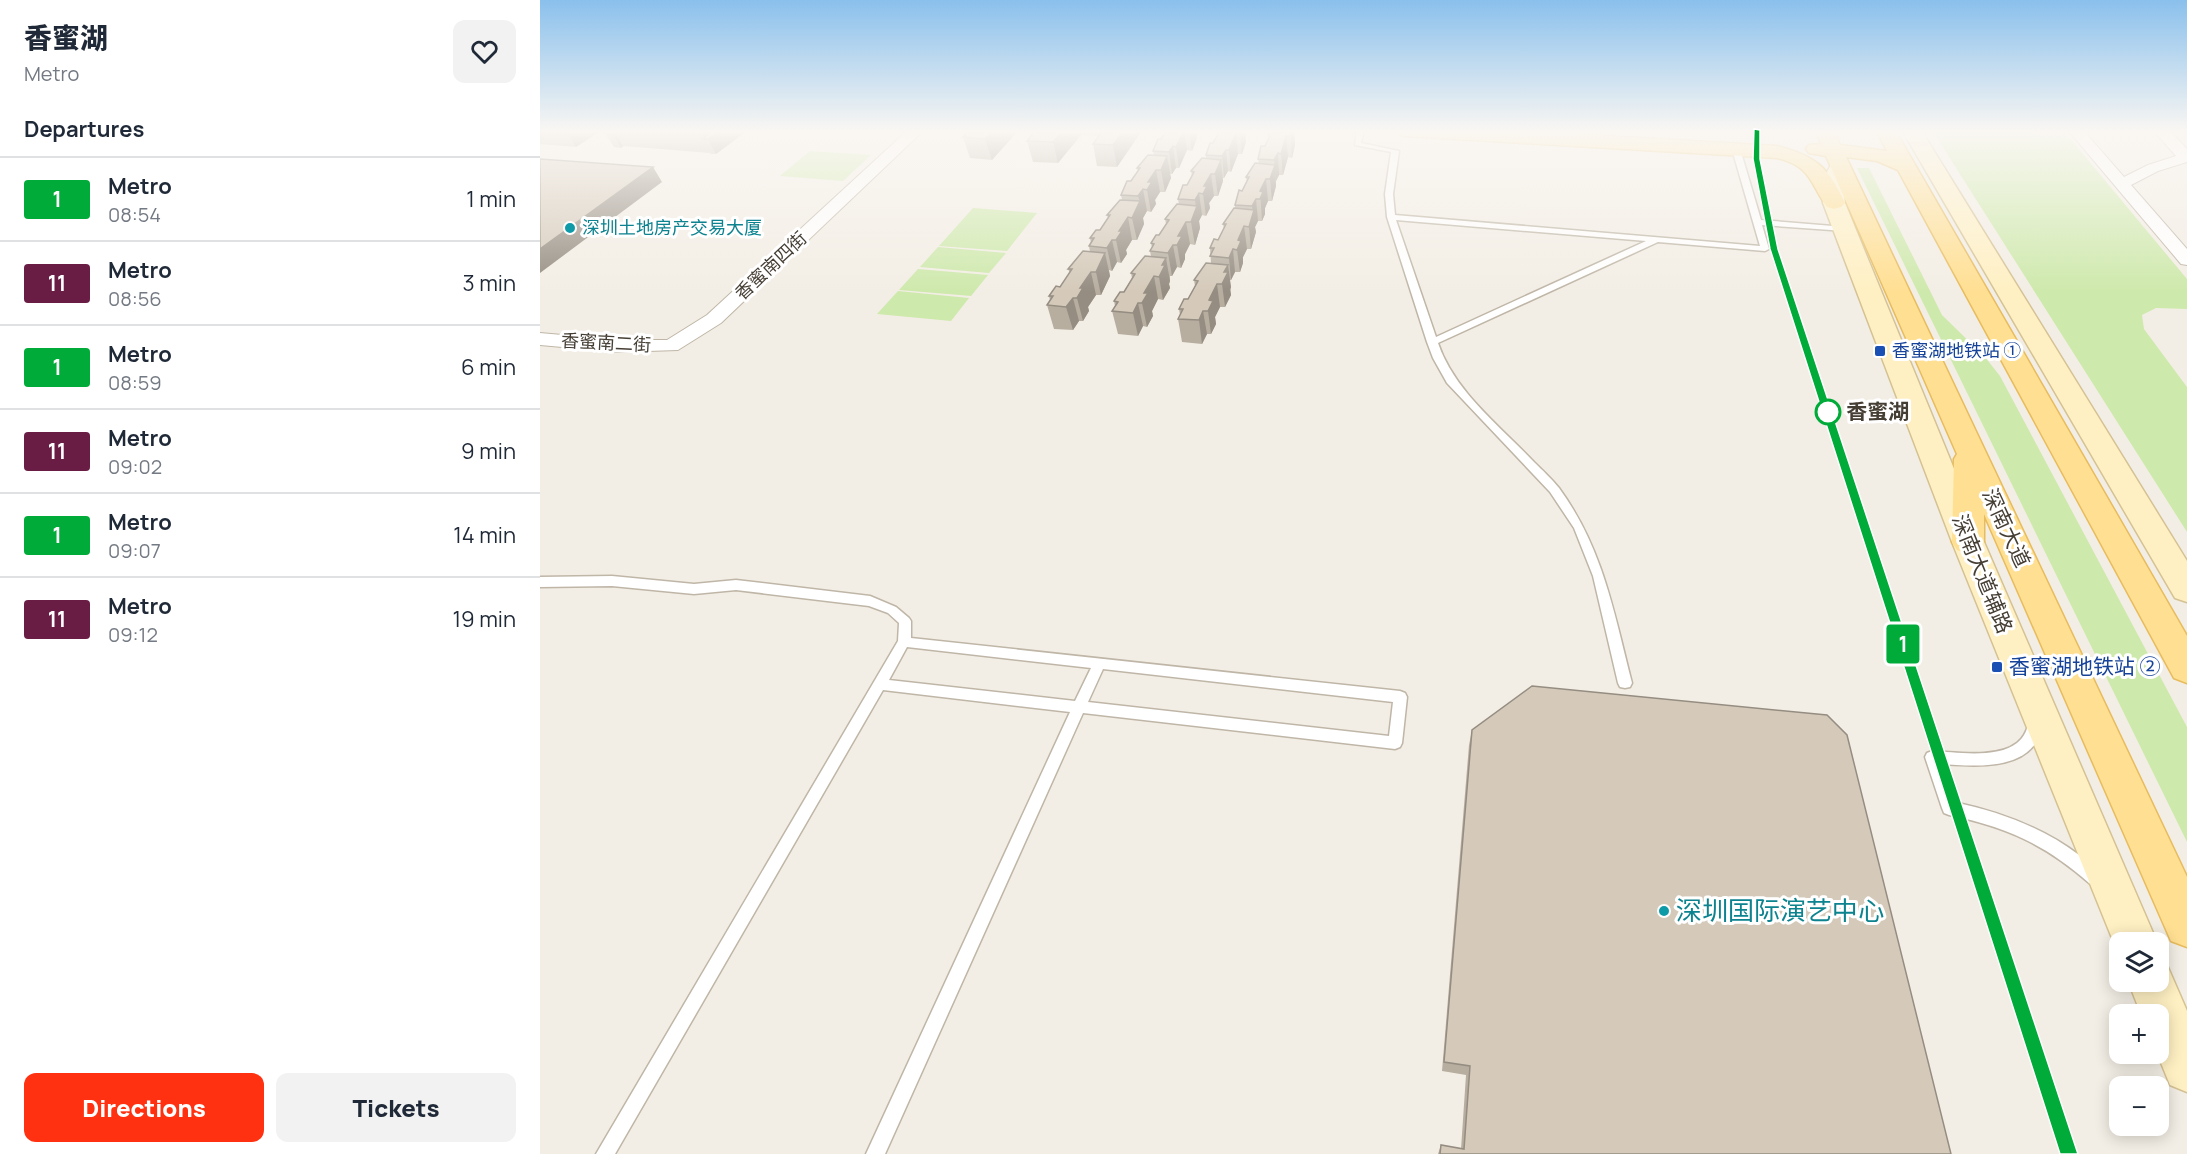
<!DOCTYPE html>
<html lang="en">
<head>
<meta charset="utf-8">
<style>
  body { margin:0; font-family:Manrope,"Noto Sans SC",sans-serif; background:#f2f2f3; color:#1f2937; height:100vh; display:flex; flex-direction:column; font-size:22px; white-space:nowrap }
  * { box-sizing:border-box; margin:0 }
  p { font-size:20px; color:#747a83 }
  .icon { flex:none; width:33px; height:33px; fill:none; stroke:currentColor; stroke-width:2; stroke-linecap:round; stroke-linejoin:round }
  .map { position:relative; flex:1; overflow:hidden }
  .side { display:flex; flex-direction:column; background:#fff; width:540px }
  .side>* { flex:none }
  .badge { padding:0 12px; border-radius:4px; font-size:21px; line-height:39px }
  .controls { position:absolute; left:1569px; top:932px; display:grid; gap:12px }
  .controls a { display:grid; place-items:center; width:60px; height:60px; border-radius:12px; background:#fff; box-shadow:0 3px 15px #0003; font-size:30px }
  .map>.badge { position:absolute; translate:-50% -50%; box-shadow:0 0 0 3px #fff }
  h2 { padding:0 24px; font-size:22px; line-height:54px }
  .round { display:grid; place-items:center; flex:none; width:63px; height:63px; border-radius:12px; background:#f2f2f3 }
  .overview { display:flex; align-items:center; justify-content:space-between; height:102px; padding:0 24px }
  h1 { font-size:28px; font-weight:800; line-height:45px }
  .action { display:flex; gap:12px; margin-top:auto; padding:12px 24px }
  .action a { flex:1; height:69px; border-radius:12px; background:#ff3110; color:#fff; font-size:24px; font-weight:800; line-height:69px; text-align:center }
  .action a+a { background:#f2f2f3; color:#1f2937 }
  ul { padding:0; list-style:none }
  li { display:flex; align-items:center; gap:18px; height:84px; padding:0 24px; border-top:2px solid #e0e1e3 }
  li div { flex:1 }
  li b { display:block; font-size:22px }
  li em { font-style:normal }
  li .badge { min-width:66px; font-weight:700; text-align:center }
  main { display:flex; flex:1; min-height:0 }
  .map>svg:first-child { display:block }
  .green { fill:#cee9ac }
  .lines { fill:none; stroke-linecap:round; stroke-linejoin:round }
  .service-casing { stroke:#bfb6a7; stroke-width:3 }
  .minor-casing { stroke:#bfb6a7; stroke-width:2 }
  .secondary-casing { stroke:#d5c293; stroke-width:3 }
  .primary-casing { stroke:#e7bc5e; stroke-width:3 }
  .service { fill:#fff; fill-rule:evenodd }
  .minor { fill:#fff; fill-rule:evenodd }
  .secondary { fill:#fff0c3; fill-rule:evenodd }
  .primary { fill:#ffdf92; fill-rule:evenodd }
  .wall { fill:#b7aea0 }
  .shaded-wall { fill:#958d82 }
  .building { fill:#d5caba; stroke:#958d82; stroke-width:1.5 }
  .line { fill:#00ab39; stroke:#fff; stroke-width:1.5 }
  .culture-dot { fill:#0f9aa8; stroke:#fff; stroke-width:2 }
  .transit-dot { fill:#1a4fb4; stroke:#fff; stroke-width:2 }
  .stop-dot { fill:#fff; stroke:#00ab39; stroke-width:3 }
  .labels { text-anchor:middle; stroke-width:6; stroke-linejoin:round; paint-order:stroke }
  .far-culture-label { font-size:18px; fill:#0d838f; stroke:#fff; text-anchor:start }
  .far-street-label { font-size:18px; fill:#453e34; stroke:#fff }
  .far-transit-label { font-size:18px; fill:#164399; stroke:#fff; text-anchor:start }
  .stop-label { font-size:21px; font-weight:bold; fill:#453e34; stroke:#fff; text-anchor:start }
  .street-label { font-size:21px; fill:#453e34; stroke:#fff }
  .transit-label { font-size:21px; fill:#164399; stroke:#fff; text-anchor:start }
  .near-culture-label { font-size:26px; fill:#0d838f; stroke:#fff; text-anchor:start }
</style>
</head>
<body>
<main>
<section class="side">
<div class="overview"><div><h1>香蜜湖</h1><p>Metro</p></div><a class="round"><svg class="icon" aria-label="heart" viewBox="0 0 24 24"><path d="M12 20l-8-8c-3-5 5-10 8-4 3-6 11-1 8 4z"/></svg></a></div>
<h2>Departures</h2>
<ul>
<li><span class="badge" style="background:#00ab39;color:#fff">1</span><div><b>Metro</b><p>08:54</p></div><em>1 min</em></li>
<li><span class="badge" style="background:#6a1d44;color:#fff">11</span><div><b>Metro</b><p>08:56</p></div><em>3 min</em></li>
<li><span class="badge" style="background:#00ab39;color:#fff">1</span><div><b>Metro</b><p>08:59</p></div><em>6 min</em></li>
<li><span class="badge" style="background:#6a1d44;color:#fff">11</span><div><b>Metro</b><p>09:02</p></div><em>9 min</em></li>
<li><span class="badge" style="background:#00ab39;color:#fff">1</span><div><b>Metro</b><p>09:07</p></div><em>14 min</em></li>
<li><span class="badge" style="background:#6a1d44;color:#fff">11</span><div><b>Metro</b><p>09:12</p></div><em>19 min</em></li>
</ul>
<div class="action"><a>Directions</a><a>Tickets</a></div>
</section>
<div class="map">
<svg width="1647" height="1154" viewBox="0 0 1647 1154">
  <rect width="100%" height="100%" fill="#f3eee5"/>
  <g class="green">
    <path d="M1392 130H1523L1647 279V309L1616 308 1602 315 1604 329 1647 387V532Z"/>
    <path d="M270 151 331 155 303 181 240 176Z"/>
    <path d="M1317 168H1329L1402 315 1445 357 1460 376 1647 727V842Z"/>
    <path d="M433 208 497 213 467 251 399 246Z"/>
    <path d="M398 247 466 253 449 273 380 267Z"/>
    <path d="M378 269 448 275 431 296 359 290Z"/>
    <path d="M358 291 429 298 411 321 337 314Z"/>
  </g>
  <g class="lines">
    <g class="service-casing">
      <g id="service">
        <path d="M817 130H824L821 143 859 151 853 194 855 215 1220 246 1192 149 1196 147 1200 149 1221 220 1305 227 1309 229 1305 231 1222 225 1229 249 1225 251 1118 242 898 343C914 391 960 426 994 462 1002 470 1012 479 1019 488 1063 548 1074 613 1092 683L1090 687 1085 688 1080 687 1078 683 1053 576 1034 528 1010 492 907 383 893 358 887 342 847 217 845 194 851 152 815 145ZM856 220 1106 241 896 337Z"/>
        <path d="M72 576 154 584 196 580 330 596 356 607 369 618 371 621V638L860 691 865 693 867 697 862 743 860 747 855 749 543 713 345 1154H326L530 712 343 690 75 1154H56L358 641 359 623 348 613 329 606 196 590 154 594 72 586 0 587V577ZM367 647 551 668 535 701 349 680ZM563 669 853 702 849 736 548 702Z"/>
        <path d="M1496 717 1501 719 1503 723C1501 729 1500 735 1497 741 1479 771 1431 766 1401 764L1414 802C1460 812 1502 827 1539 855 1547 861 1558 869 1562 878L1559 883 1554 886 1549 883C1505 844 1466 827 1409 815L1404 813 1402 808 1385 757 1387 753 1392 751C1415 752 1457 759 1477 743 1485 737 1487 728 1491 719Z"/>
      </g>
    </g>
    <g class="minor-casing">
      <g id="minor">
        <path d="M368 130H384L181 323 138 350 78 352 0 345V333L78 340H127L167 315Z"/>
        <path d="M1528 130H1543L1584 177 1608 165 1636 156 1613 130H1629L1647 149V162L1618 171 1591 185 1647 249V265L1641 264Z"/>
      </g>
    </g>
    <g class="secondary-casing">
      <g id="secondary">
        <path d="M1362 130H1381L1647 561V602L1635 598Z"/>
        <path d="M1300 160 1307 162 1310 166 1303 184 1305 203 1444 542 1617 942H1580V958L1412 542 1283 203C1282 186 1283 176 1293 162Z"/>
        <path d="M1618 961 1627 965 1647 1011V1092L1630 1085 1617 1053 1618 1014H1601L1588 981H1618Z"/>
      </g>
    </g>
    <g class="primary-casing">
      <g id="primary">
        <path d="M856 130H968L1237 146C1276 156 1288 167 1305 203L1301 207 1294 209 1287 207C1270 183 1271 166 1237 158L865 136 858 134Z"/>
        <path d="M1275 130H1294L1300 145 1347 151 1336 130H1355L1647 636V683L1634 678 1358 170 1337 161 1306 157 1647 877V947L1631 941 1444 514V542L1439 550 1428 554 1417 550 1412 542 1414 459 1417 454 1286 156 1269 153 1266 149 1269 145 1281 144Z"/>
      </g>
    </g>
    <use href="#service" class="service"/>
    <use href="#minor" class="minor"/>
    <use href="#secondary" class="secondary"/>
    <use href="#primary" class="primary"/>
  </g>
  <g class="wall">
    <path d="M0 130H62L36 147 0 144Z"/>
    <path d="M68 130H208L176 154H171L170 153 83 146 81 148 74 147 65 133Z"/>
    <path d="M430 130H601V132L577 167 557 166 553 144 559 136 541 135 518 163 493 162 487 141 494 133 477 132 452 160 430 158 423 137Z"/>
    <path d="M627 130H656L657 138 652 151 647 150 639 168H636L632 174H630L631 178 625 192H620L615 200 616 204 611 212 607 211 603 218 604 224 597 240H592L586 250 587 254 581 263 577 262 572 271 569 270 570 276 561 295H556L548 307 549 311 543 321H539L533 330 514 329 507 305 510 300 509 296 520 287 530 273 528 269 550 252 549 246 551 243 550 238 560 230 568 218 567 215 582 200 581 195 598 172 597 168 614 155 613 151Z"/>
    <path d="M705 130 706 142 702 154H698L691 172 688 171 684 178H683V181L678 196H674L669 203 670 208 666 216 662 215 659 221 660 228 655 245 650 244 645 254V259L641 268 637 267 632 276H630V281L629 284 630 288 623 300 618 299 612 311 613 316 607 327 603 326 598 336 578 334 572 311 575 306 574 301 584 292 592 278 591 273 611 256 610 251 612 248 611 243 619 235 626 224 625 219 639 205 638 199 652 176 651 171 666 159V155L678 135 677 131Z"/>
    <path d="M730 130H754L755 145 752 158 748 157 743 175H739L736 181V186L732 201H728L725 208V214L722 221H718L715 227 716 232 711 249H707L703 257V263L700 272H695L691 280H690L691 295 685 307H680L675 317 676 324 671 334H667L662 344 642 342 638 319 640 315 639 309 648 299 655 286 654 280 671 263 670 248 678 240 684 229 683 224 695 209V205L707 182 706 177 719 164 718 159 728 139V134Z"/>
    <path d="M932 730 1411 1154H898L901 1145 921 1149 926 1075 902 1071 929 745Z"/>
  </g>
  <g class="shaded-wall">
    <path d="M25 130H62L36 147Z"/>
    <path d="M160 130H208L176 154 168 139H165Z"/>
    <path d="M453 130H477V132L452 160 445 139Z"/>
    <path d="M523 130H540L541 135 518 163 513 142Z"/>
    <path d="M584 130H601V132L577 167 573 145Z"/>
    <path d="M644 130 647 150 639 168 636 147Z"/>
    <path d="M649 130H656L657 138 652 151Z"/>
    <path d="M701 130H705L706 142 702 154 700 133Z"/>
    <path d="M752 130H754L755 145 752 158 751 136Z"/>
    <path d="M74 131 83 146 81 148 72 133Z"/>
    <path d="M696 133 698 154 691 172 689 150Z"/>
    <path d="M746 136 748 157 743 175 741 154Z"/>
    <path d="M633 146 636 168 632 174 629 152Z"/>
    <path d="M686 150 688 171 684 178 682 156Z"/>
    <path d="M738 153 739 175 736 181 734 160Z"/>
    <path d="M627 156 631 178 625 192 621 170Z"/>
    <path d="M681 160 683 181 678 196 675 174Z"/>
    <path d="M735 165 736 186 732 201 730 179Z"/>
    <path d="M113 167 122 182 0 273V249Z"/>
    <path d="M616 170 620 192 615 200 616 204 611 212 607 190 608 182Z"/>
    <path d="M671 174 674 196 669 203 670 208 666 216 663 194 664 186Z"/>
    <path d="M726 179 728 201 725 208V214L722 221 720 191Z"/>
    <path d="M603 189 607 211 603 218 604 224 597 240 592 218 600 202 598 196Z"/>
    <path d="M659 193 662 215 659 221 660 228 655 245 651 222 656 208 655 200Z"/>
    <path d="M716 199 718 221 715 227 716 232 711 249 709 227 713 213 712 206Z"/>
    <path d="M588 217 592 240 586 250 587 254 581 263 576 240 579 231Z"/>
    <path d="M646 222 650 244 645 254V259L641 268 637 245 638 236Z"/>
    <path d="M704 226 707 249 703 257V263L700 272 697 250 698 240Z"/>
    <path d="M572 240 577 262 572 271 567 248Z"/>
    <path d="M633 245 637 267 632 276 628 253Z"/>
    <path d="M693 249 695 272 691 280 689 258Z"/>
    <path d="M565 253 570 276 561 295 556 272Z"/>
    <path d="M626 258 630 281 629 284 630 288 623 300 619 277 622 265Z"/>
    <path d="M688 265 691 287 690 290 691 295 685 307 682 284 684 272Z"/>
    <path d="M551 272 556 295 548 307 549 311 543 321 537 298 540 288Z"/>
    <path d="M614 276 618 299 612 311 613 316 607 327 602 303 604 293Z"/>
    <path d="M677 284 680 307 675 317 676 324 671 334 668 311 669 300Z"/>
    <path d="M533 298 539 321 533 330 526 307Z"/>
    <path d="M598 303 603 326 598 336 593 313Z"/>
    <path d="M663 311 667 334 662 344 659 320Z"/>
  </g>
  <g class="building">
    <path d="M68 130H74V131L72 133H65Z"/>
    <path d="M175 130H180L168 139H163Z"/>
    <path d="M430 130H453L445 139 423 137Z"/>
    <path d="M496 130H523L513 142 487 141Z"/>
    <path d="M563 130H584L573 145 553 144Z"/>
    <path d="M627 130H644L636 147 633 146 629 152 613 151 618 139H621Z"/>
    <path d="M678 130H701L700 133H696L689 150H686L682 156 666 155 670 143H673L680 131Z"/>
    <path d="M730 130H752L751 136H746L741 154 738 153 734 160 718 159 721 146H725L731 134H728Z"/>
    <path d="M608 155 627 156 621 170H616L608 182H612L607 190 603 189 598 196 581 195 587 181H591L600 168H597Z"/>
    <path d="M662 158 681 160 675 174H671L664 186H667L663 194 659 193 655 200 638 199 643 185H647L654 172 651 171Z"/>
    <path d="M0 159 113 167 0 249Z"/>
    <path d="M715 163 735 165 730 179H726L720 191 723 192 720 199H716L712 206 695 205 699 190 702 191 709 177H706Z"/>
    <path d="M580 200 600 201 592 218 588 217 579 231H582L576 240H572L567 248 549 246 554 238H550L556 230H560L570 215H567Z"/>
    <path d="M637 204 657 206 651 222H646L638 236H642L637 245H633L628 253 610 251 614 244 611 243 616 235H619L629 220 625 219Z"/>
    <path d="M694 208 714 210 709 227 704 226 698 240 701 241 697 250 693 249 689 258 670 256 674 248H670L674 239 678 240 686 224H683Z"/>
    <path d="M543 251 565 253 556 272H551L540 288H543L537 298H533L526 307 507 305 513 296H509L516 286 520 287 532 269H528Z"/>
    <path d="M605 256 626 258 622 265H625L619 277 614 276 604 293H608L602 303H598L593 313 572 311 578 302 574 301 580 292H584L595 274 591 273Z"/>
    <path d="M666 263 688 265 684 272H688L682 284H677L669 300 673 301 668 311H663L659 320 638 319 643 309H639L644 299H648L658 281 654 280Z"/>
    <path d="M992 686 1287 715 1307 735 1411 1154H900L901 1145 924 1149 930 1066 904 1062 932 730Z"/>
  </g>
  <linearGradient id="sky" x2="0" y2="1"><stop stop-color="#8ac0ec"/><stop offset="0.45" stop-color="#faf7f3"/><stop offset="1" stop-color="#faf7f3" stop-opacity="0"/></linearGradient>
  <rect width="1647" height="292" fill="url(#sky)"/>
  <path class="line" d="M1214 129 1220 130V159L1238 249 1538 1154H1520L1230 249 1213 159Z"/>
  <g class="culture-dot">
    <circle cx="30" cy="228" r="6"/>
    <circle cx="1124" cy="911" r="6"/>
  </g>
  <g class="transit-dot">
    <rect x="1334" y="345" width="12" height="12" rx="3"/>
    <rect x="1451" y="661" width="12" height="12" rx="3"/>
  </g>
  <circle class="stop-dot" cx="1288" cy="412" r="12"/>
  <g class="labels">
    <g class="far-culture-label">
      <text x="42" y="234">深圳土地房产交易大厦</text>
    </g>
    <g class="far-street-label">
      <text transform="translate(231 266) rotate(-43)" y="6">香蜜南四街</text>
      <text transform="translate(66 343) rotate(3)" y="6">香蜜南二街</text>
    </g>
    <g class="far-transit-label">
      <text x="1352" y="357">香蜜湖地铁站 ①</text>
    </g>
    <g class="stop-label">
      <text x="1306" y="419">香蜜湖</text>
    </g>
    <g class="street-label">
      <text transform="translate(1466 528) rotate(65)" y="7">深南大道</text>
      <text transform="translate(1442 574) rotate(68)" y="7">深南大道辅路</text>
    </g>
    <g class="transit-label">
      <text x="1469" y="674">香蜜湖地铁站 ②</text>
    </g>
    <g class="near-culture-label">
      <text x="1136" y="920">深圳国际演艺中心</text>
    </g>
  </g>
</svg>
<div class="controls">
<a><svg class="icon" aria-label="layers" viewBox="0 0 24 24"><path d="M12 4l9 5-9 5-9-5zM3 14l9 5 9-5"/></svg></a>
<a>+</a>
<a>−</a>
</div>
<b class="badge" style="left:1363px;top:644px;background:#00ab39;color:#fff">1</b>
</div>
</main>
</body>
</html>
